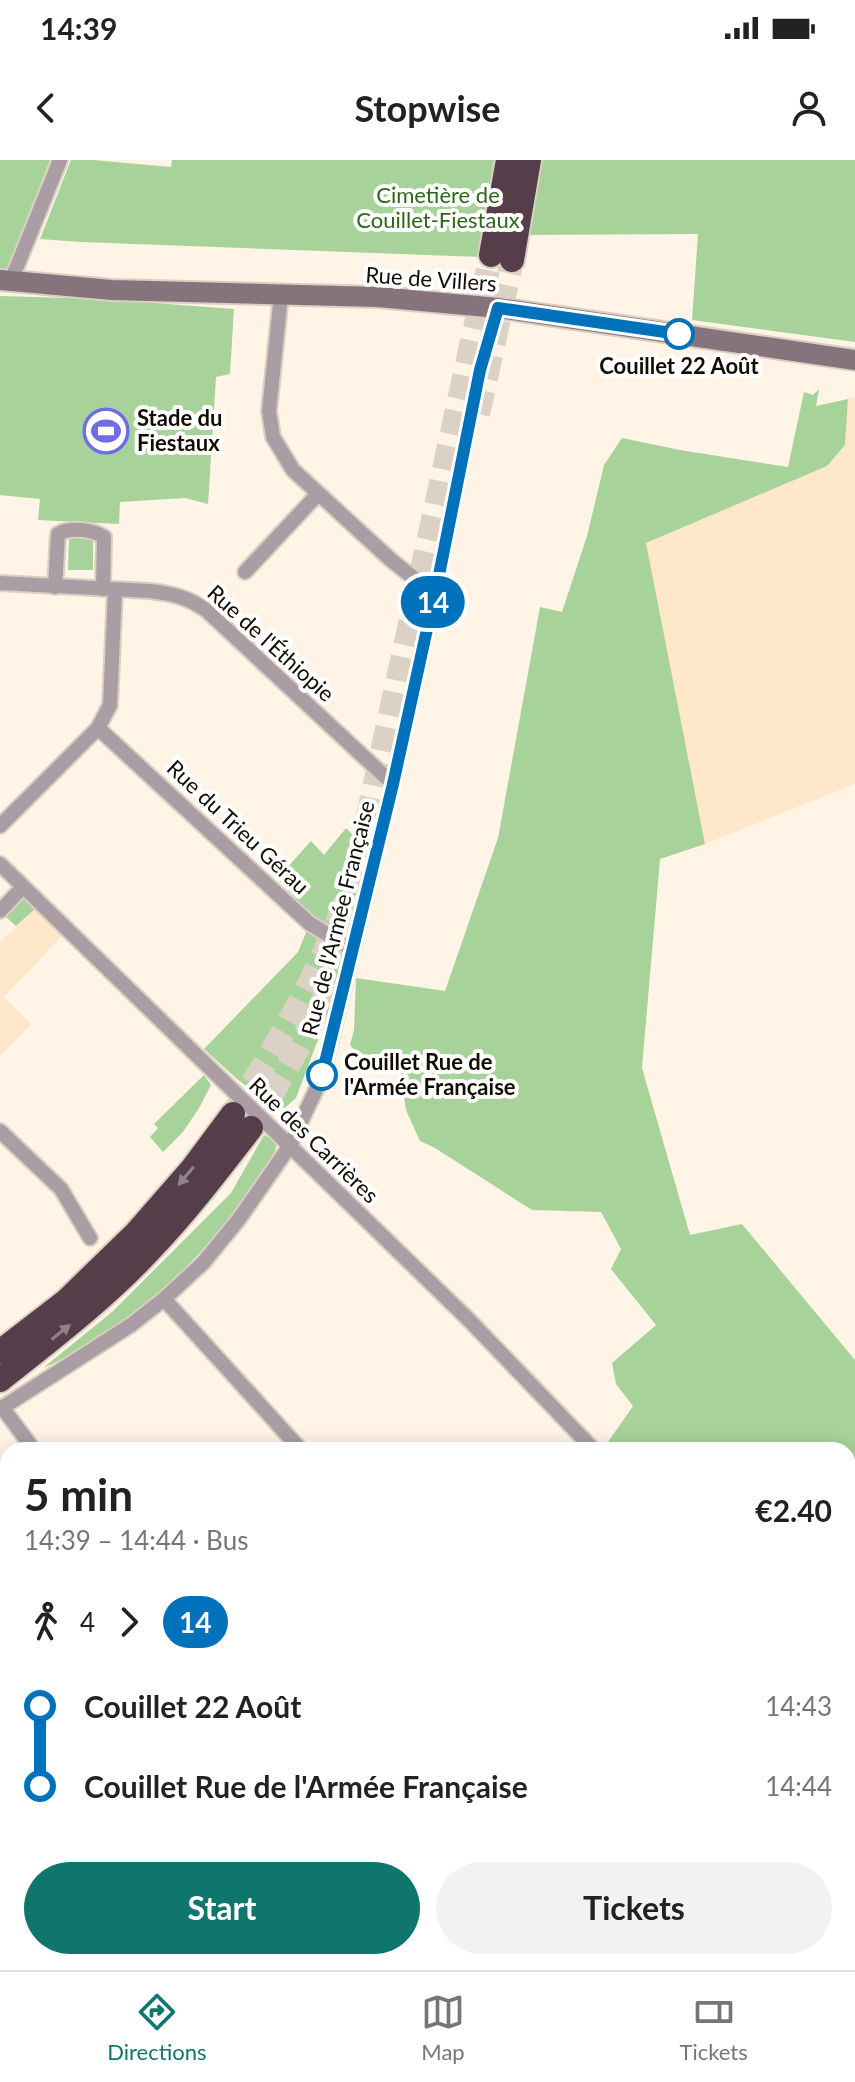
<!DOCTYPE html>
<html lang="en">
<head>
<meta charset="utf-8">
<style>
  body { margin:0; font-family:Lato,sans-serif; background:#f2f2f2; color:#222; height:100vh; display:flex; flex-direction:column; font-size:30px; white-space:nowrap }
  * { box-sizing:border-box; margin:0 }
  p { font-size:26px; color:#767676 }
  .icon { flex:none; width:44px; height:44px; fill:none; stroke:currentColor; stroke-width:2; stroke-linecap:round; stroke-linejoin:round }
  .map { position:relative; flex:1; overflow:hidden }
  .sheet { position:absolute; left:0px; top:1282px; width:856px; height:528px; display:flex; flex-direction:column; background:#fff; border-radius:24px 24px 0 0; box-shadow:0 4px 20px #0003 }
  .sheet>* { flex:none }
  .badge { padding:0 16px; border-radius:26px; font-size:28px; line-height:52px }
  .map>.badge { position:absolute; translate:-50% -50%; box-shadow:0 0 0 4px #fff }
  .legs { display:flex; align-items:center; gap:12px; height:88px; padding:0 24px; font-size:26px }
  .legs p { margin-inline-start:auto }
  .overview { display:flex; align-items:center; justify-content:space-between; height:136px; padding:0 24px }
  h1 { font-size:44px; font-weight:700; line-height:60px }
  .action { display:flex; gap:16px; margin-top:auto; padding:16px 24px }
  .action a { flex:1; height:92px; border-radius:48px; background:#0f766e; color:#fff; font-size:32px; font-weight:700; line-height:92px; text-align:center }
  .action a+a { background:#f2f2f2; color:#222 }
  ul { padding:0 24px; list-style:none }
  li { display:flex; align-items:center; gap:28px; height:80px; font-size:30px }
  li i { display:grid; place-items:center; width:12px; height:100%; margin:0 10px; background:currentColor }
  li i::after { content:''; width:20px; height:20px; margin:-10px; border:6px solid; border-radius:50%; background:#fff }
  li p { margin-inline-start:auto }
  li:first-child i { background:linear-gradient(#0000 50%,currentColor 0) }
  li:last-child i { background:linear-gradient(currentColor 50%,#0000 0) }
  .status { display:flex; justify-content:space-between; align-items:center; height:56px; padding:0 40px; background:#fff; direction:ltr }
  .status svg { height:22px; fill:currentColor }
  header { display:flex; justify-content:space-between; align-items:center; height:104px; padding:0 24px; background:#fff; font-size:36px; font-weight:700 }
  .tab-bar { display:flex; justify-content:space-around; align-items:center; height:112px; border-top:2px solid #e0e0e0; background:#fff; font-size:22px; color:#767676 }
  .tab-bar a { display:grid; justify-items:center; gap:4px }
  .tab-bar .on { color:#0f766e }
  .map>svg:first-child { display:block }
  .built { fill:#ffe7ca }
  .green { fill:#a7d39a }
  .lines { fill:none; stroke-linecap:round; stroke-linejoin:round }
  .highway-tunnel { stroke:#dbd1c4; stroke-width:24; stroke-dasharray:24 12; stroke-linecap:butt }
  .street-casing { stroke:#d9cfc2; stroke-width:18 }
  .secondary-casing { stroke:#d9cfc2; stroke-width:24 }
  .highway-casing { stroke:#d9cfc2; stroke-width:28 }
  .street { stroke:#aa9ea4; stroke-width:14 }
  .secondary { stroke:#86747d; stroke-width:20 }
  .highway { stroke:#553e4a; stroke-width:24 }
  .oneway { fill:#908289 }
  .line-1-casing { stroke:#fff; stroke-width:18 }
  .line-1 { stroke:#0072bc; stroke-width:12 }
  .stop-1-dot { fill:#fff; stroke:#0072bc; stroke-width:4 }
  .labels { text-anchor:middle; stroke-width:8; stroke-linejoin:round; paint-order:stroke }
  .park-label { font-size:22px; fill:#2e6619; stroke:#fff }
  .street-label { font-size:22px; fill:#120c05; stroke:#fff }
  .stop-label { font-size:22px; font-weight:bold; fill:#120c05; stroke:#fff }
  .poi-label { font-size:22px; font-weight:bold; fill:#120c05; stroke:#fff; text-anchor:start }
</style>
</head>
<body>
<div class="status"><b>14:39</b><svg viewBox="0 0 49 12"><path d="M0 12V9h3v3zM5 12V6h3v6zM10 12V3h3v9zM15 12V0h3v12zM26 1h20v11H26zM47 4h2v5h-2z"/></svg></div>
<header><svg class="icon" aria-label="back" viewBox="0 0 24 24"><path d="M15 5l-7 7 7 7"/></svg>Stopwise<svg class="icon" aria-label="person" viewBox="0 0 24 24"><circle cx="12" cy="8" r="4"/><path d="M4 21q1-7 8-7t8 7"/></svg></header>
<div class="map">
<svg width="855" height="1810" viewBox="0 0 855 1810">
  <rect width="100%" height="100%" fill="#fff4e6"/>
  <g class="built">
    <path d="M855 237V624L705 684 645 383 827 306 845 285 848 239Z"/>
    <path d="M36 748 62 776 4 837 31 864 0 896V782Z"/>
  </g>
  <g class="green">
    <path d="M0 0H50L28 56 14 101 7 109H0Z"/>
    <path d="M71 0H93L171 7 172 0H497L481 97 81 82 40 79Z"/>
    <path d="M540 0H855V182L692 160 698 74 523 75Z"/>
    <path d="M0 136 102 139 234 149 230 214 216 217 208 344 185 338 120 342 119 364 38 360 40 339 0 335Z"/>
    <path d="M819 229 816 246 848 239 845 285 827 306 646 383 705 684 660 699 642 908 690 1075 742 1064 855 1200V1414L848 1407V1290H616L608 1282 633 1246 616 1224 612 1203 656 1165 611 1109 621 1089 601 1052 532 1050 435 988 420 981 406 950 398 898C374 906 367 904 350 885L354 870 356 818 445 831 498 678 540 447 562 452 587 376 604 305 622 278 680 290 788 307 804 232 813 235Z"/>
    <path d="M69 377H93V410H68Z"/>
    <path d="M346 668 359 681 369 671 356 734 342 770 313 757 277 719 311 681 324 695Z"/>
    <path d="M24 736 36 748 16 766 5 756Z"/>
    <path d="M308 768 344 811 296 938 280 952 237 919 204 889 298 792Z"/>
    <path d="M204 915 211 925 199 948 183 972 163 992 150 977 158 968 154 964Z"/>
    <path d="M264 975 277 982C275 999 264 1011 254 1025 208 1095 122 1176 43 1208L112 1152 231 1033Z"/>
    <path d="M0 1714 8 1717V1802H306L315 1804 320 1810H0Z"/>
  </g>
  <g class="lines">
    <g class="highway-tunnel">
      <path d="M478 254 512 100"/>
      <path d="M233 954C270 896 305 838 332 775 344 748 351 719 360 692L491 95"/>
      <path d="M251 968C291 903 330 836 355 763"/>
    </g>
    <g class="street-casing">
      <g id="street">
        <path d="M11 121 60 0"/>
        <path d="M281 135 269 251 273 277 293 310 391 400 434 434"/>
        <path d="M245 412 318 334"/>
        <path d="M0 423 150 431C173 434 187 437 206 450L393 624"/>
        <path d="M55 427 58 374C70 367 92 369 104 377L103 429"/>
        <path d="M98 568 309 763 353 790"/>
        <path d="M0 666 98 568 110 545 115 430"/>
        <path d="M0 704 470 1161 594 1290"/>
        <path d="M0 751 23 727"/>
        <path d="M0 971 61 1029 90 1078"/>
        <path d="M164 1139 301 1290"/>
        <path d="M2 1247 34 1290"/>
        <path d="M0 1249 131 1165 164 1139 203 1103 239 1059 289 987 322 917 393 624 440 410 480 210 498 148"/>
        <path d="M0 1346H1"/>
        <path d="M0 1502 8 1510"/>
        <path d="M0 1602 8 1604"/>
        <path d="M848 1628 855 1640"/>
        <path d="M0 1699 8 1702"/>
        <path d="M848 1761 855 1762"/>
        <path d="M321 1802 329 1810"/>
        <path d="M414 1802 420 1810"/>
        <path d="M799 1810 800 1802"/>
      </g>
    </g>
    <g class="secondary-casing">
      <path id="secondary" d="M0 120 112 130 378 137 498 148 855 200"/>
    </g>
    <g class="highway-casing">
      <g id="highway">
        <path d="M491 95 508 0"/>
        <path d="M512 100 529 0"/>
        <path d="M0 1192 66 1141 137 1072 192 1009 233 954"/>
        <path d="M0 1220C53 1178 107 1137 153 1087 189 1049 220 1008 251 968"/>
      </g>
    </g>
    <use href="#street" class="street"/>
    <use href="#secondary" class="secondary"/>
    <use href="#highway" class="highway"/>
  </g>
  <defs><path id="oneway-solid" d="M-6-.8H1V-3.2L6.5 0L1 3.2V.8H-6Z" transform="scale(2)"/></defs>
  <g class="oneway">
    <use href="#oneway-solid" transform="translate(186 1016) rotate(130)"/>
    <use href="#oneway-solid" transform="translate(61 1172) rotate(-38)"/>
  </g>
  <g class="lines">
    <g class="line-1-casing">
      <path id="line-1" d="M322 915 393 624 440 410 480 210 498 148 679 174"/>
    </g>
    <use href="#line-1" class="line-1"/>
  </g>
  <defs>
    <g id="stadium-ring" transform="scale(2.3)"><circle r="9.5" fill="#fff" stroke="#6f6ce6" stroke-width="1.5"/><path d="M0-5a6.5 5 0 1 0 0 10a6.5 5 0 1 0 0-10ZM-3.5-1.8h7v3.6h-7Z" fill="#6f6ce6"/></g>
  </defs>
  <g fill-rule="evenodd">
    <use href="#stadium-ring" x="106" y="271"/>
  </g>
  <g class="stop-1-dot">
    <circle cx="679" cy="174" r="14"/>
    <circle cx="322" cy="915" r="14"/>
  </g>
  <g class="labels">
    <g class="park-label">
      <text x="438" y="43">Cimetière de<tspan x="438" dy="25">Couillet-Fiestaux</tspan></text>
    </g>
    <g class="street-label">
      <text transform="translate(431 119) rotate(4)" y="8">Rue de Villers</text>
      <text transform="translate(271 483) rotate(42)" y="8">Rue de l'Éthiopie</text>
      <text transform="translate(238 667) rotate(43)" y="8">Rue du Trieu Gérau</text>
      <text transform="translate(338 758) rotate(-76)" y="8">Rue de l'Armée Française</text>
      <text transform="translate(314 980) rotate(44)" y="8">Rue des Carrières</text>
    </g>
    <g class="stop-label">
      <text x="679" y="214">Couillet 22 Août</text>
      <text x="344" y="910" text-anchor="start">Couillet Rue de<tspan x="344" dy="25">l'Armée Française</tspan></text>
    </g>
    <g class="poi-label">
      <text x="137" y="266">Stade du<tspan x="137" dy="25">Fiestaux</tspan></text>
    </g>
  </g>
</svg>
<b class="badge" style="left:433px;top:442px;background:#0072bc;color:#fff">14</b>
<section class="sheet">
<div class="overview"><div><h1>5 min</h1><p>14:39 – 14:44 · Bus</p></div><b>€2.40</b></div>
<div class="legs"><svg class="icon" aria-label="walk" viewBox="0 0 24 24"><circle cx="13" cy="4" r="2"/><path d="M13 8l-2 6 4 7M11 14l-3 7M7 12l3-4h3l4 4"/></svg>4<svg class="icon" aria-label="forward" viewBox="0 0 24 24"><path d="M9 5l7 7-7 7"/></svg><b class="badge" style="background:#0072bc;color:#fff">14</b></div>
<ul>
<li><i style="color:#0072bc"></i><b>Couillet 22 Août</b><p>14:43</p></li>
<li><i style="color:#0072bc"></i><b>Couillet Rue de l'Armée Française</b><p>14:44</p></li>
</ul>
<div class="action"><a>Start</a><a>Tickets</a></div>
</section>
</div>
<nav class="tab-bar">
<a class="on"><svg class="icon" aria-label="directions" viewBox="0 0 24 24"><path d="M12 3l9 9-9 9-9-9zM9 14v-3h6M13 9l2 2-2 2"/></svg>Directions</a>
<a><svg class="icon" aria-label="map" viewBox="0 0 24 24"><path d="M3 6l6-2 6 2 6-2v14l-6 2-6-2-6 2zM9 4v14M15 6v14"/></svg>Map</a>
<a><svg class="icon" aria-label="tickets" viewBox="0 0 24 24"><path d="M3 7h18v10H3zM15 7v10"/></svg>Tickets</a>
</nav>
</body>
</html>
